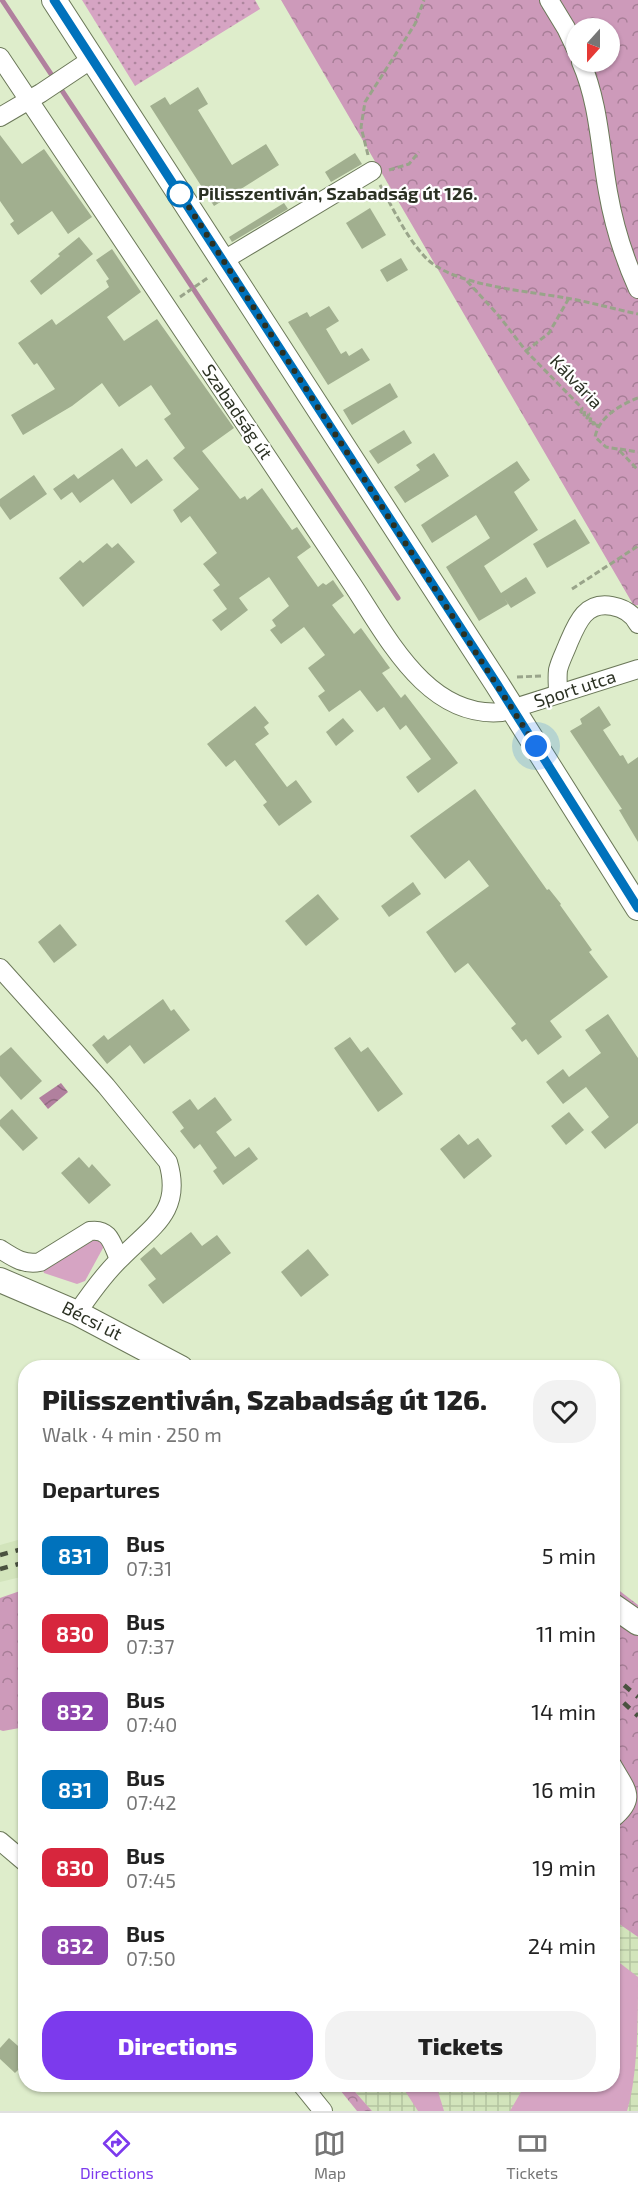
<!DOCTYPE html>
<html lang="en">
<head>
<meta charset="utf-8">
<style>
  body { margin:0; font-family:"Exo 2",sans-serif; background:#f2f2f2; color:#222; height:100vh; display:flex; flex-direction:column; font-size:22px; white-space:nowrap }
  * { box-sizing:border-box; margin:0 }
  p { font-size:20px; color:#767676 }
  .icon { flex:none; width:33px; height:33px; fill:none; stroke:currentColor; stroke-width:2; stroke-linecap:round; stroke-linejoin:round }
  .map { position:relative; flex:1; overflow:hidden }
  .drawer { position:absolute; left:18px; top:1360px; width:602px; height:732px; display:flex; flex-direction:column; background:#fff; border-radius:24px; box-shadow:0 2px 4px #0004 }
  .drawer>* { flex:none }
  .badge { padding:0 12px; border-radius:9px; font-size:21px; line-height:39px }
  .needle { width:39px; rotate:201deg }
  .tools { position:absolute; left:566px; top:18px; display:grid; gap:12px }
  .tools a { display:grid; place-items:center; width:54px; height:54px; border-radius:50%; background:#fff; box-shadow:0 2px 4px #0004; font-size:30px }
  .you { position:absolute; width:30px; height:30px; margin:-15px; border:4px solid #fff; border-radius:50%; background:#1a73e8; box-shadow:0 0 0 9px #1a73e833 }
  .map>.badge { position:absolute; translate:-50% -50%; box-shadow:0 0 0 3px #fff }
  h2 { padding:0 24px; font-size:22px; line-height:54px }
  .round { display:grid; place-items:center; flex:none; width:63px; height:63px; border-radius:24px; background:#f2f2f2 }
  .headline { display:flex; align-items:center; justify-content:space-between; height:102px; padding:0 24px }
  h1 { font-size:28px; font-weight:800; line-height:45px }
  .action { display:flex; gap:12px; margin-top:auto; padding:12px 24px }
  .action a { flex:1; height:69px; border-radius:24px; background:#7c3aed; color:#fff; font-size:24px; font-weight:800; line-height:69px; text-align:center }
  .action a+a { background:#f2f2f2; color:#222 }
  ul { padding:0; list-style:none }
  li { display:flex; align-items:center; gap:18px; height:78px; padding:0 24px }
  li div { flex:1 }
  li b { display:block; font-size:22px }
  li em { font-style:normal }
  li .badge { min-width:66px; font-weight:700; text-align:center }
  .dock { display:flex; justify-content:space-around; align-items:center; height:84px; border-top:2px solid #e0e0e0; background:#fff; font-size:16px; color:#767676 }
  .dock a { display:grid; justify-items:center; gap:3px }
  .dock .selected { color:#7c3aed }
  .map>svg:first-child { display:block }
  .built { fill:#d2e4bb }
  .industrial { fill:url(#industrial-grid) }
  .grass { fill:#d6a4c3 }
  .forest { fill:url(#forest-crowns); fill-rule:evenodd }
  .park { fill:url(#park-dots) }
  .water { fill:url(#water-waves) }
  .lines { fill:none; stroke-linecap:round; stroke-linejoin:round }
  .stream { stroke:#b1809e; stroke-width:5 }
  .building { fill:#a1af8f }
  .minor-casing { stroke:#6b7859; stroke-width:20 }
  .major-casing { stroke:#6b7859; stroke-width:26 }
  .path { stroke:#99a48a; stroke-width:3; stroke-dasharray:6 3; stroke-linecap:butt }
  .minor { stroke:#fff; stroke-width:18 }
  .major { stroke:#fff; stroke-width:24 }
  .rail { stroke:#4a5240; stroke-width:4.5; stroke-dasharray:8 8; stroke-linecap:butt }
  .line-casing { stroke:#fff; stroke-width:14 }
  .line { stroke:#0072bc; stroke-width:9 }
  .walk { stroke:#2b3123; stroke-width:6; stroke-dasharray:0 10.8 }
  .stop-dot { fill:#fff; stroke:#0072bc; stroke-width:3 }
  .labels { text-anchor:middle; stroke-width:4.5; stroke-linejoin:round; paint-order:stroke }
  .stop-label { font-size:18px; font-weight:bold; fill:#2b3123; stroke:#fff; text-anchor:start }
  .street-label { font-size:18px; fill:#2b3123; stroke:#fff }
</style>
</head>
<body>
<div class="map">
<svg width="638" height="2111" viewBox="0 0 638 2111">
  <defs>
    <pattern id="industrial-grid" width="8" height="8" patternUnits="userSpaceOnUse" patternTransform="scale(1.5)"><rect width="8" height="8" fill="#d2e4bb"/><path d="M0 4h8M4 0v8" fill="none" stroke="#b4c4a0"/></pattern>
    <pattern id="forest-crowns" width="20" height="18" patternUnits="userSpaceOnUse" patternTransform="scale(1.5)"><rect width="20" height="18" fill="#cd9aba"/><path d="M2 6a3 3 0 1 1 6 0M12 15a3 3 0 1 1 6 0" fill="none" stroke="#a77e97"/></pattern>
    <pattern id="park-dots" width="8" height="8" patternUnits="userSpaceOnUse" patternTransform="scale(1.5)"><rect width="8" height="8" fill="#d6a4c3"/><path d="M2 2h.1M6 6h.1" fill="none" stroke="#ae869e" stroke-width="1.8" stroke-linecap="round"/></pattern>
    <pattern id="water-waves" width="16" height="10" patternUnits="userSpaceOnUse" patternTransform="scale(1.5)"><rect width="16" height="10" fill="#b1809e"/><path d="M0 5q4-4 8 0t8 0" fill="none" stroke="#906980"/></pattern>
  </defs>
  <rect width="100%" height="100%" fill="#deedcb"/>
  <path class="built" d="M25 1538V1576L0 1582V1545Z"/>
  <path class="industrial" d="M612 1919 638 1937V2111H372L349 2085H612Z"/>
  <g class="grass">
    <path d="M98 1238 102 1241 103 1248 85 1281 77 1284 44 1273 43 1270 92 1239Z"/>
    <path d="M612 1957 638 1977C638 2016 638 2076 627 2111H510L525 2085H612Z"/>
    <path d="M406 2085H436L444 2111H418L405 2091Z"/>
  </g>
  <g class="forest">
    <path d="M281 0H638V605L634 606ZM576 28H609V62H576Z"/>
    <path d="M612 1585 638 1605V1937L612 1919Z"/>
    <path d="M20 1591 26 1593 25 1727 3 1731 0 1730V1598Z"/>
    <path d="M336 2085H349L372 2111H357Z"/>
  </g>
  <path class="park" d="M82 0H255L260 9 135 86Z"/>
  <path class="water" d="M61 1083 68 1092 48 1109 39 1098Z"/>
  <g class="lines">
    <path class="stream" d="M2 0 398 598"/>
  </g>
  <g class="building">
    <path d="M198 87 208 104 198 110 232 165 266 144 279 165 214 206 150 106 165 97 170 105Z"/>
    <path d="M0 135 22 164 44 149 92 217 68 234 52 211 18 235 10 224 14 221 0 201Z"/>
    <path d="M355 153 362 164 331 182 325 172Z"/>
    <path d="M284 203 288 209 232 242 229 237Z"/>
    <path d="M370 208 386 235 362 249 346 223Z"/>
    <path d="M79 237 93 254 41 295 30 281 60 256 58 254Z"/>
    <path d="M112 249 141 292 107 317 124 341 157 319 234 428 202 451 240 499 245 496 247 500 262 488 292 530 297 527 311 547 297 557 318 587 323 583 326 585 333 580 344 596 332 605 354 634 361 628 390 668 382 673 401 698 405 694 458 763 418 793 406 777 431 759 406 725 400 730 384 707 377 712 360 690 329 712 318 696 325 691 308 668 325 655 304 627 281 644 270 630 276 626 272 620 289 606 269 577 239 598 248 610 221 631 212 620 227 609 213 590 220 585 203 564 217 553 190 516 181 523 173 510 199 489 173 458 185 448 164 419 171 414 151 385 119 407 102 383 72 406 23 435 11 415 55 389 37 363 34 365 18 343 52 319 56 325 109 287 106 281 109 279 96 260Z"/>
    <path d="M401 258 408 270 387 282 380 270Z"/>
    <path d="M329 306 339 321 326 329 341 354 346 351 349 356 362 348 370 360 328 385 288 322 307 312 310 317Z"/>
    <path d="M390 383 398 397 352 425 343 410Z"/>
    <path d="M404 430 412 443 378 464 369 451Z"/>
    <path d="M122 448 136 467 147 459 163 480 131 504 113 479 80 503 72 492 61 500 53 489 74 474 78 479Z"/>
    <path d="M434 453 449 476 405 503 394 487 420 470 416 465Z"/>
    <path d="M517 461 530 480 514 492 538 530 484 566 501 593 526 577 536 593 511 608 504 598 508 604 479 621 446 567 490 538 476 515 432 543 421 525Z"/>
    <path d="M34 475 47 494 10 520 0 506V499Z"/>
    <path d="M575 519 590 543 547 568 533 544Z"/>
    <path d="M107 543 112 548 118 543 135 562 83 607 59 578 80 560 83 563Z"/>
    <path d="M255 706 269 723 264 727 269 734 255 744 287 787 296 780 312 802 279 826 263 805 267 802 235 760 226 767 207 744Z"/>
    <path d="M599 706 611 725 603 730 620 756 623 755 628 764 638 757V842L619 810 622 809 570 731 582 724 580 719Z"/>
    <path d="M343 718 354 731 336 746 326 732Z"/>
    <path d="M475 789 547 890 549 889 561 904 560 905 592 950 589 952 608 977 550 1021 562 1037 538 1055 526 1039 522 1042 511 1028 516 1024 468 963 455 973 426 932 489 886 469 860 445 879 410 836Z"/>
    <path d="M413 882 421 894 389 917 381 906Z"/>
    <path d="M318 894 339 919 306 946 285 921Z"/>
    <path d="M60 924 77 945 54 963 38 942Z"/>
    <path d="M163 999 171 1011 174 1009 190 1030 144 1064 130 1045 107 1064 92 1045 104 1035 108 1040Z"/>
    <path d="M608 1014 638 1058V1123L605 1149 591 1132 609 1117 586 1087 563 1104 546 1082 563 1069 569 1077 601 1053 585 1030Z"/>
    <path d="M350 1037 361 1052 368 1047 403 1094 378 1112 334 1048Z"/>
    <path d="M11 1047 42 1081 21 1100 0 1076V1056Z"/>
    <path d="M215 1097 232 1120 216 1132 235 1157 249 1147 258 1159 223 1185 213 1171 217 1168 200 1144 194 1149 180 1131 184 1128 172 1112 190 1099 198 1110Z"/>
    <path d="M12 1109 38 1138 23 1151 0 1126V1120Z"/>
    <path d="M569 1112 584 1130 566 1145 551 1126Z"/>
    <path d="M459 1134 468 1145 478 1138 492 1156 464 1179 440 1149Z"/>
    <path d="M79 1157 89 1168 92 1164 111 1185 89 1204 61 1173Z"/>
    <path d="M191 1232 202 1246 217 1235 231 1253 163 1304 148 1285 156 1279 140 1259 154 1247 161 1255Z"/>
    <path d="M308 1249 329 1275 301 1297 281 1272Z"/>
    <path d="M9 2038 26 2053V2062L15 2073 0 2059V2048Z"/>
  </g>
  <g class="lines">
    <g class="minor-casing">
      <g id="minor">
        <path d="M549 0 566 28 576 49"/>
        <path d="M0 57 350 581C386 634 426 719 502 712L638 669"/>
        <path d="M581 62C599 103 600 148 608 192 614 226 624 258 638 289"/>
        <path d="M0 117 41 93 92 59"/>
        <path d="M224 260 372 171"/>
        <path d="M558 693C558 685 557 678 558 670 560 661 565 652 568 644 577 623 585 601 612 606 623 608 633 614 638 624"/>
        <path d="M0 968 106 1086 168 1162C183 1212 151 1227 121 1258 104 1274 90 1294 77 1313"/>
        <path d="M0 1249C14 1258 24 1265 40 1262L90 1231C110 1228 112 1244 119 1259"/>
        <path d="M612 1765C626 1790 638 1798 612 1819"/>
        <path d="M0 1841 26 1863"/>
        <path d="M302 2085 323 2111"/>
      </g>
    </g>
    <g class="major-casing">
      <g id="major">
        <path d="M54 0 497 684 638 908"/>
        <path d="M0 1280 77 1313 181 1368"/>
        <path d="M612 1605 638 1623"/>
      </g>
    </g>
    <g class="path">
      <path d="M368 155 361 127 365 102 415 24 424 0"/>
      <path d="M389 170 409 164 419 152"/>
      <path d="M380 185C394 210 407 239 427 259 455 286 528 291 566 298 590 302 614 309 638 314"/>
      <path d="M467 281 499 316 526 351 582 408 581 412 585 411 584 415 589 414 587 418 591 417 590 421 594 420 593 424 598 423 597 427"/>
      <path d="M180 297 209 277"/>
      <path d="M526 351 549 333 569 298"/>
      <path d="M638 398C620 405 599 417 595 437L606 447 618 449 638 470"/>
      <path d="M620 449 638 452"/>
      <path d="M572 589 638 546"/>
      <path d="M517 677 541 676"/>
    </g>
    <use href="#minor" class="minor"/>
    <use href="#major" class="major"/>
    <g class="rail">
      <path d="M0 1555 26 1548"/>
      <path d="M0 1569 26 1562"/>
      <path d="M612 1675 638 1697"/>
      <path d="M612 1692 638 1716"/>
    </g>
  </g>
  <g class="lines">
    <g class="line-casing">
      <path id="line" d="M54 0 497 684 638 908"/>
    </g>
    <use href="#line" class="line"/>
    <path class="walk" d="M180 194 176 187 536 746"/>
  </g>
  <circle class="stop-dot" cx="180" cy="194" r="12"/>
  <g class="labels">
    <g class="stop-label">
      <text x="198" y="200">Pilisszentiván, Szabadság út 126.</text>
    </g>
    <g class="street-label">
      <text transform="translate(576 382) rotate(46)" y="6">Kálvária</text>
      <text transform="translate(237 412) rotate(56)" y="6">Szabadság út</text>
      <text transform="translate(575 689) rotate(-18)" y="6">Sport utca</text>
      <text transform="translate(92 1321) rotate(27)" y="6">Bécsi út</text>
    </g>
  </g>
</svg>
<div class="tools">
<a><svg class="needle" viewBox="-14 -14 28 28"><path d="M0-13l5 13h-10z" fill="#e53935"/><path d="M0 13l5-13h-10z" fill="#767676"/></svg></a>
</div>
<div class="you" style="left:536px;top:746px"></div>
<section class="drawer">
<div class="headline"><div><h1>Pilisszentiván, Szabadság út 126.</h1><p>Walk · 4 min · 250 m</p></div><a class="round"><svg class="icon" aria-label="heart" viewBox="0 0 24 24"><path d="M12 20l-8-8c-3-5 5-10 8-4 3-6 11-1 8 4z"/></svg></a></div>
<h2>Departures</h2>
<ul>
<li><span class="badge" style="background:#0072bc;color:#fff">831</span><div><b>Bus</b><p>07:31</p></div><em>5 min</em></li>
<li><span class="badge" style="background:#d7263d;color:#fff">830</span><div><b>Bus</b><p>07:37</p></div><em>11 min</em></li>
<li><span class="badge" style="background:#8e44ad;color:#fff">832</span><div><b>Bus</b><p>07:40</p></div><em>14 min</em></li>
<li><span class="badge" style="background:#0072bc;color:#fff">831</span><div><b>Bus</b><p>07:42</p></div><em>16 min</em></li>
<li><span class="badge" style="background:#d7263d;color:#fff">830</span><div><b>Bus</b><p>07:45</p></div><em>19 min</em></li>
<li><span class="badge" style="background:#8e44ad;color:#fff">832</span><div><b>Bus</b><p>07:50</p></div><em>24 min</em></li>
</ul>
<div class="action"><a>Directions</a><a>Tickets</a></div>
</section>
</div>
<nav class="dock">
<a class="selected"><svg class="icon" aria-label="directions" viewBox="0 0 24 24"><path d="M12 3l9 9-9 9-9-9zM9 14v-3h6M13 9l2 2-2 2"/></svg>Directions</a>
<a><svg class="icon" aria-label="map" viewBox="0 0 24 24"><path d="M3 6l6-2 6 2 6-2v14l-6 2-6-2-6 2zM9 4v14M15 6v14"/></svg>Map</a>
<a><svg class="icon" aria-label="tickets" viewBox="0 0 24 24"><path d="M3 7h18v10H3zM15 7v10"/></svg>Tickets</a>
</nav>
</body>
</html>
